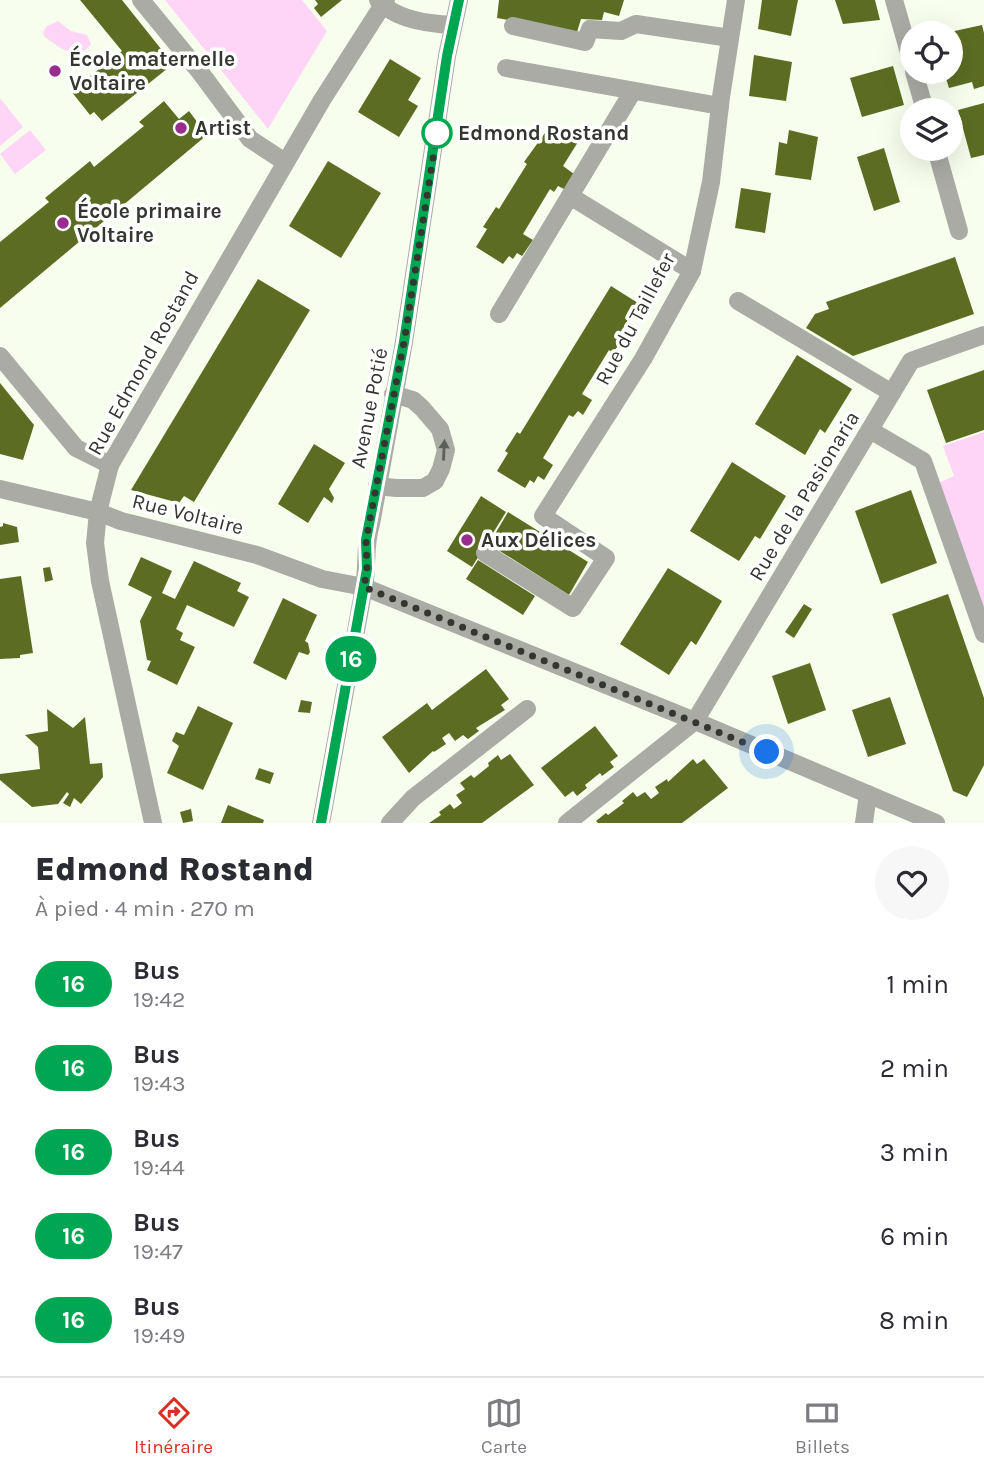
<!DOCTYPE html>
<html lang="fr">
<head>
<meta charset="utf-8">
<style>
  body { margin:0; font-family:Karla,sans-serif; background:#f7f7f7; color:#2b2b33; height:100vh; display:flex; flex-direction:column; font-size:26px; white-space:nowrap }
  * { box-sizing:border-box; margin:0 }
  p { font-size:23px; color:#7c7c81 }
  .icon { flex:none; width:38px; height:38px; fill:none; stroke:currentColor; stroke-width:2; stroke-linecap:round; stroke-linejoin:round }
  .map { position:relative; height:823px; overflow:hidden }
  .sheet { display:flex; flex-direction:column; background:#fff; flex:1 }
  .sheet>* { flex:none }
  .badge { padding:0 14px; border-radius:23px; font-size:24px; line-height:46px }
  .tools { position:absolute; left:900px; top:21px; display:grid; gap:14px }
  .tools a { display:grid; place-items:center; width:63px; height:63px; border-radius:50%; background:#fff; box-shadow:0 7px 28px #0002; font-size:35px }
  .you { position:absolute; width:35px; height:35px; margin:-18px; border:5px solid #fff; border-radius:50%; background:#1a73e8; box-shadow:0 0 0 10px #1a73e833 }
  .map>.badge { position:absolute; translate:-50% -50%; box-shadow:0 0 0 4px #fff }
  .round { display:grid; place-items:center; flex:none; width:74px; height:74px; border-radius:37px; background:#f7f7f7 }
  .summary { display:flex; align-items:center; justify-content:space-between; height:119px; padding:0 35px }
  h1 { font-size:33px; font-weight:800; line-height:52px }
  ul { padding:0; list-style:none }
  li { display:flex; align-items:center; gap:21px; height:84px; padding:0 35px }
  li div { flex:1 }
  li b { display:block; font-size:26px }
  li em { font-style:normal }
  li .badge { min-width:77px; font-weight:700; text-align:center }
  .tabs { display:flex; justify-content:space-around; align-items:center; height:98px; border-top:2px solid #e1e1e2; background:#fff; font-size:19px; color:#7c7c81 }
  .tabs a { display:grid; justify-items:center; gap:4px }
  .tabs .active { color:#d93025 }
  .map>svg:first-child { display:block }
  .green { fill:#fed5f6 }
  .building { fill:#5c6d23 }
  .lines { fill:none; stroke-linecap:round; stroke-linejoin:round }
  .minor { stroke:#a9aba4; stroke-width:18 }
  .oneway { fill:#5d5f59 }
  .line-casing { stroke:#fff; stroke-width:16 }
  .line { stroke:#00a651; stroke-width:10 }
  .walk { stroke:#343630; stroke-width:7; stroke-dasharray:0 12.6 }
  .poi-dot { fill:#992d8e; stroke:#fff; stroke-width:2.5 }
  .stop-dot { fill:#fff; stroke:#00a651; stroke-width:3.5 }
  .labels { text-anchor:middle; stroke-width:7; stroke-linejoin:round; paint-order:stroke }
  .poi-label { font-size:21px; font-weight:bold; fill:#343630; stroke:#fff; text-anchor:start }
  .stop-label { font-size:21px; font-weight:bold; fill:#343630; stroke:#fff; text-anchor:start }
  .street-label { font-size:21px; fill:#343630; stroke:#fff }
</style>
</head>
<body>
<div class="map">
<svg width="984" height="823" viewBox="0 0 984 823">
  <rect width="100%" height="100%" fill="#f8feed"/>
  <g class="green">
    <path d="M165 0H302L327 31 268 129Z"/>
    <path d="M58 21 71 31 87 35 91 44C78 64 57 46 44 36L43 32 47 26Z"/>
    <path d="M0 98 23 127 0 146Z"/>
    <path d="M30 130 46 150 15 174 0 154Z"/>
    <path d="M984 432V616L936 484 954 476 943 446Z"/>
  </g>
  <g class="building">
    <path d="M80 0H122L173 64 102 121 94 112 90 115 71 91 122 51Z"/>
    <path d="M315 0H342L321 17 314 8 318 4Z"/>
    <path d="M499 0H624L619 16 604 12 602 20 581 19 577 32 497 18Z"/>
    <path d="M762 0H798L791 36 758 29Z"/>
    <path d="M835 0H875L880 20 843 24Z"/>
    <path d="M982 25 984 33V86L974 89 972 82 949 88 944 72H950V32Z"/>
    <path d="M754 55 792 62 786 101 749 96Z"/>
    <path d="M390 59 421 78 408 100 418 106 399 137 358 112Z"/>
    <path d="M893 66 904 105 862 117 850 78Z"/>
    <path d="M164 101 179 119 189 111 207 135 0 308V242L49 202 45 198 90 161 94 167 144 126 139 122Z"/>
    <path d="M984 103V155L971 158 958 110Z"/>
    <path d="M550 126 578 142 563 166 574 174 564 189 558 186 554 192 550 189 523 234 533 240 522 256 517 253 513 259 509 256 503 264 476 247 487 229 483 227 496 207 499 209 527 164 524 162Z"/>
    <path d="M789 130 818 137 811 180 775 175 779 142 787 144Z"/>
    <path d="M884 148 900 202 874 211 857 157Z"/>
    <path d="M328 161 381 193 341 258 289 226Z"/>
    <path d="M741 188 771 193 765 233 735 228Z"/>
    <path d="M955 257 974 314 853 356 806 328 815 314 829 309 826 302Z"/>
    <path d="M258 279 310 310 194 502 184 496 179 503 131 490Z"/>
    <path d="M611 286 638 303 622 330 632 336 623 350 617 347 613 353 609 350 582 394 592 400 583 415 578 411 573 417 569 415 543 458 553 465 544 480 538 476 534 483 530 480 525 488 497 471 508 453 505 451 517 432 520 434Z"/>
    <path d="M797 355 852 389 825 433 820 429 805 455 755 424Z"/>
    <path d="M984 370V430L946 443 927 390Z"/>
    <path d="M0 383 34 425 23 460 0 454Z"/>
    <path d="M314 444 345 463 329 489 334 498 332 503 324 497 308 523 278 504Z"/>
    <path d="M732 462 786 496 760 539 755 536 739 561 690 531Z"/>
    <path d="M911 490 937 563 881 584 855 511Z"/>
    <path d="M481 496 506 512 472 567 447 551Z"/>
    <path d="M508 512 588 562 569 595 489 544Z"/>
    <path d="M3 523 17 527 19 542 0 545V527L3 526Z"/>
    <path d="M141 557 172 571 162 593 175 599 194 561 241 583 237 591 249 597 234 627 187 605 176 629 183 633 180 640 195 647 177 685 147 670 151 661 147 660 140 621 152 597 128 585Z"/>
    <path d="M478 560 535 596 523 615 466 579Z"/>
    <path d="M50 567 53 580 45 582 43 568Z"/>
    <path d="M668 568 722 601 696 645 691 641 669 675 620 644Z"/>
    <path d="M21 576 33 653 20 655V658L0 659V579Z"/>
    <path d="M948 594 984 698V765L967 797 953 791 892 614Z"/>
    <path d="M283 598 317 615 305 641 308 643 310 652 308 655 299 652 286 680 253 663Z"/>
    <path d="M804 604 812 609 794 638 785 632Z"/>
    <path d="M810 663 826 710 788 724 772 676Z"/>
    <path d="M486 669 509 699 501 705 505 710 476 728 479 731 468 739 463 735 455 741 449 733 442 738 446 744 434 752 433 751 409 773 382 737 427 703 432 710Z"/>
    <path d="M890 697 906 744 868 757 852 710Z"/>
    <path d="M301 700 312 702 310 713 298 712Z"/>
    <path d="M198 706 233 723 203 790 167 773 179 746 172 741 176 732 184 735Z"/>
    <path d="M47 709 73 728 85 717 90 764 102 763 103 777 81 804 74 798 70 807 63 803 69 794 67 792 58 804 32 807 0 780V774L40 769 38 747 25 735 48 731Z"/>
    <path d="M595 726 618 756 610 762 614 767 602 776 600 773 585 785 587 788 577 796 573 791 565 797 541 768Z"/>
    <path d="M510 754 534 785 482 823H429L441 815 439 812 450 804 454 809 462 803 456 795 465 789 460 783 471 775 474 778 489 766 488 763 498 755 501 760Z"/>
    <path d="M693 759 697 764 704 759 728 788 682 823H598L596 821 606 813 608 815 624 803 622 801 633 792 637 797 645 792 651 799 659 793 655 787 667 779 668 782Z"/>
    <path d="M259 768 274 773 270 784 255 779Z"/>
    <path d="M228 805 264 820 263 823H221Z"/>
    <path d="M191 809 193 821 183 823 180 812Z"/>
  </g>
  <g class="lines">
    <g class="minor">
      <path d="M141 0 200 72 250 139 285 162"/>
      <path d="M378 0C395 20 429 24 453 25"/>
      <path d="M894 0 912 63"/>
      <path d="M513 26 585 42 590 29 621 31 636 24 730 38"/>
      <path d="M506 68 720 106"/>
      <path d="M914 72 925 110"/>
      <path d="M936 149 959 231"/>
      <path d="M570 196 692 271"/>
      <path d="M738 301 892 393"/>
      <path d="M499 314 633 91"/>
      <path d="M0 356 76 448 110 465"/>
      <path d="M870 430 923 461 984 634"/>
      <path d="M377 486 396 488H423L435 481 441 469 446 450 440 429 422 408 413 400 393 394"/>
      <path d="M0 489 98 512 121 521 257 555 322 579 364 587 695 721 936 823"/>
      <path d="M485 553 573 608 606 558 543 516 643 359 692 271 711 182 721 97 736 0"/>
      <path d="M153 823 100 581 95 543 98 512 110 465 322 100 386 0"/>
      <path d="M321 823 364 587C368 566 364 545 371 524L404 342 447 56 459 0"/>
      <path d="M390 823 413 798 527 709"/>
      <path d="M567 823 695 721 911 361 984 335"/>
      <path d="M864 823 868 794"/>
    </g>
  </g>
  <defs><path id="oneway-solid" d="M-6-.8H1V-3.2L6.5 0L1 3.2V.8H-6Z" transform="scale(1.75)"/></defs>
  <use class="oneway" href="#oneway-solid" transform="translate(444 450) rotate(-87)"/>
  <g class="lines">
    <g class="line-casing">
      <path id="line" d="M321 823 367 569 366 540 404 342 447 56 459 0"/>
    </g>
    <use href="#line" class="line"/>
    <path class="walk" d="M437 133 404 342 366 540 367 569 364 587 767 752"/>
  </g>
  <g class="poi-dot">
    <circle cx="55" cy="71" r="7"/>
    <circle cx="181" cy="128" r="7"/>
    <circle cx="63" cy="223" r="7"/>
    <circle cx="467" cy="540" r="7"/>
  </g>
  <circle class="stop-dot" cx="437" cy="133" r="14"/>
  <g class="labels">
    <g class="poi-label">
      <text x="69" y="66">École maternelle<tspan x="69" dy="24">Voltaire</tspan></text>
      <text x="195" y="135">Artist</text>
      <text x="77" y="218">École primaire<tspan x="77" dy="24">Voltaire</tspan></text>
      <text x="481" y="547">Aux Délices</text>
    </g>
    <g class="stop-label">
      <text x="458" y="140">Edmond Rostand</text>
    </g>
    <g class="street-label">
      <text transform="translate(635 319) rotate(-62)" y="7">Rue du Taillefer</text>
      <text transform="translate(143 363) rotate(-61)" y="7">Rue Edmond Rostand</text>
      <text transform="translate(369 408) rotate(-79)" y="7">Avenue Potié</text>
      <text transform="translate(804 496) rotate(-59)" y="7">Rue de la Pasionaria</text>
      <text transform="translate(188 514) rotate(14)" y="7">Rue Voltaire</text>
    </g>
  </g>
</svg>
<div class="tools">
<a><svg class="icon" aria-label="locate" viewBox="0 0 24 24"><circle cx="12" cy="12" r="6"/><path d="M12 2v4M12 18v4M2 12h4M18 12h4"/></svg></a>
<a><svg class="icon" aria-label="layers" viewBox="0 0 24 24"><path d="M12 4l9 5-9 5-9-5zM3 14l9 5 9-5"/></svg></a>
</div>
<div class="you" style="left:767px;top:752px"></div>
<b class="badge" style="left:351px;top:659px;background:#00a651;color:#fff">16</b>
</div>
<section class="sheet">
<div class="summary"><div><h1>Edmond Rostand</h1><p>À pied · 4 min · 270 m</p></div><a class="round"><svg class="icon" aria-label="heart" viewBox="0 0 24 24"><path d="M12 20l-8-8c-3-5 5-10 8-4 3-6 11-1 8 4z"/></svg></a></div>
<ul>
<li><span class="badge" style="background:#00a651;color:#fff">16</span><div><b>Bus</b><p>19:42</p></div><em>1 min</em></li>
<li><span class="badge" style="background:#00a651;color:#fff">16</span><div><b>Bus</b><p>19:43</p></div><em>2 min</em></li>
<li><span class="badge" style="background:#00a651;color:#fff">16</span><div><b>Bus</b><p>19:44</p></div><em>3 min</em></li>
<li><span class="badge" style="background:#00a651;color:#fff">16</span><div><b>Bus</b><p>19:47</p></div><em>6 min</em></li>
<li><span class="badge" style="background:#00a651;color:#fff">16</span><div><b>Bus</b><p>19:49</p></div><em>8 min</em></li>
</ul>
</section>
<nav class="tabs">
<a class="active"><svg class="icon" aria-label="directions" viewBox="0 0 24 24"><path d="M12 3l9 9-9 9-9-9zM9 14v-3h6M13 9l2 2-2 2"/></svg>Itinéraire</a>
<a><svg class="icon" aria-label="map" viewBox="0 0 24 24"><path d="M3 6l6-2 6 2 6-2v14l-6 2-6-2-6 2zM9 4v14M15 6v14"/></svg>Carte</a>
<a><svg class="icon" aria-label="tickets" viewBox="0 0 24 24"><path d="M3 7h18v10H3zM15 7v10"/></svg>Billets</a>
</nav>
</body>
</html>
